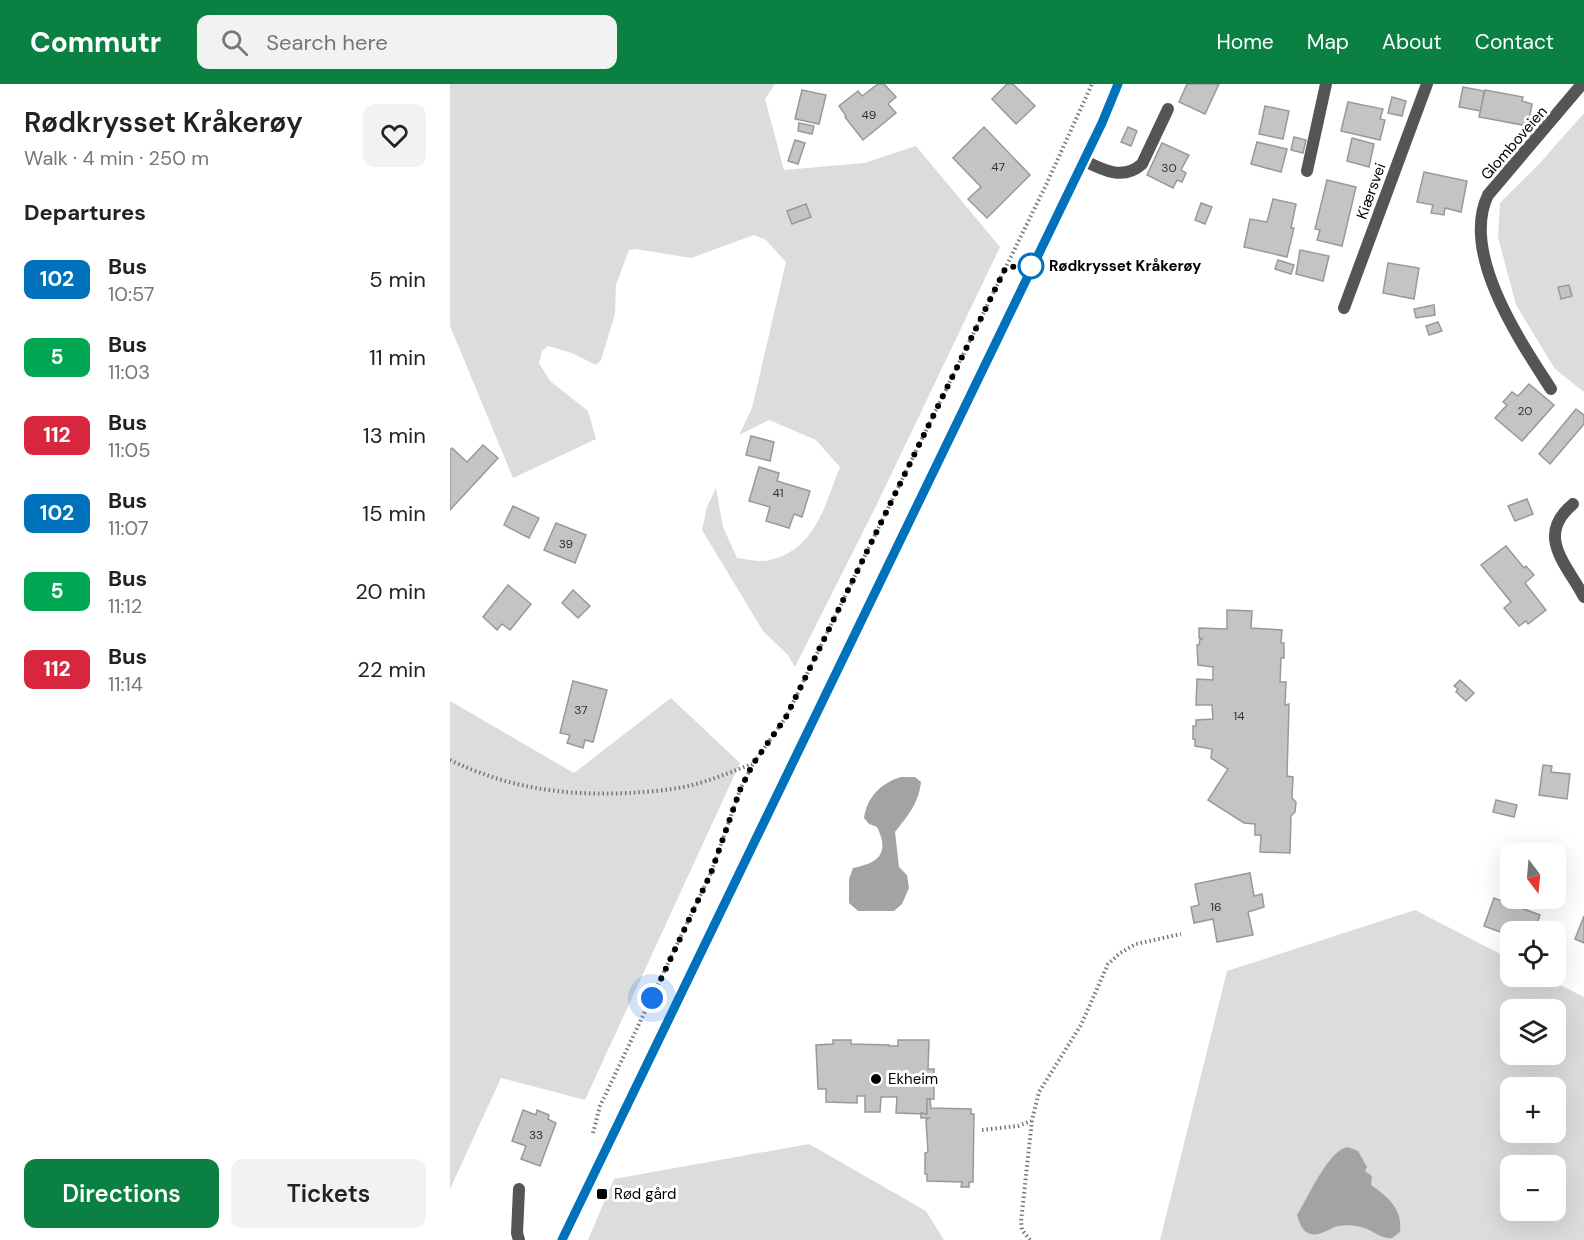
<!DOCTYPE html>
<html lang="en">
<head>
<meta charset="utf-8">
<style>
  body { margin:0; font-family:"DM Sans",sans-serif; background:#f2f2f2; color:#222; height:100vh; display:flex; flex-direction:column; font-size:22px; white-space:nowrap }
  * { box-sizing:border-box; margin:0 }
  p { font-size:20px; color:#767676 }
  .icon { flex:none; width:33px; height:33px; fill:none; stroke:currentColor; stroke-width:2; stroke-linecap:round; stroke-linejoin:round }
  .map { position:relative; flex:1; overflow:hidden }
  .panel { display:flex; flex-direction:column; background:#fff; width:450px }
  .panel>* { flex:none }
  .badge { padding:0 12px; border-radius:9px; font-size:21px; line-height:39px }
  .needle { width:39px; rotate:164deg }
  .controls { position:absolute; left:1050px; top:759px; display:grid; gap:12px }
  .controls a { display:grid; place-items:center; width:66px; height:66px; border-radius:12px; background:#fff; box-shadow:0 6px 24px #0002; font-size:30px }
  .you { position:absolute; width:30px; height:30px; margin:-15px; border:4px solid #fff; border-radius:50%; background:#1a73e8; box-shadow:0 0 0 9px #1a73e833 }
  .map>.badge { position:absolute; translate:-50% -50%; box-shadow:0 0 0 3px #fff }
  h2 { padding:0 24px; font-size:22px; line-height:54px }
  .round { display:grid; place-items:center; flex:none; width:63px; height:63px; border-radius:12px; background:#f2f2f2 }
  .head { display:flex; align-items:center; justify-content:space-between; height:102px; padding:0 24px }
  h1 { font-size:28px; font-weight:600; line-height:45px }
  .cta { display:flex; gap:12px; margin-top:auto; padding:12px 24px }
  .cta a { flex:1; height:69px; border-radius:12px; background:#0b8043; color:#fff; font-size:24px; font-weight:600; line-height:69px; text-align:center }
  .cta a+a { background:#f2f2f2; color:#222 }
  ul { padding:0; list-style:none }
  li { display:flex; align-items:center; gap:18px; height:78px; padding:0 24px }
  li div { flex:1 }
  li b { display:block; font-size:22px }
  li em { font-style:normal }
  li .badge { min-width:66px; font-weight:700; text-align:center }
  header { display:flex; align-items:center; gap:36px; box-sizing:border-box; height:84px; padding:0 30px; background:#0b8043; color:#fff }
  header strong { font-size:28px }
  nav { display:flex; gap:33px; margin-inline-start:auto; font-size:21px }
  .search { width:420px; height:54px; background:#f2f2f2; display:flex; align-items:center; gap:15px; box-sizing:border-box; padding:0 21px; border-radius:12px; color:#767676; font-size:22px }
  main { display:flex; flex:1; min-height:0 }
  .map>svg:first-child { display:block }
  .green { fill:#dcdcdc; fill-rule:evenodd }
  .water { fill:#a3a3a3 }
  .building { fill:#c4c4c4; stroke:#999; stroke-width:1.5 }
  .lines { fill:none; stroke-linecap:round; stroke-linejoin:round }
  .path { stroke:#777; stroke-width:4; stroke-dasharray:1.5 3; stroke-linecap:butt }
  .lane { stroke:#555; stroke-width:12 }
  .street { stroke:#555; stroke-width:12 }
  .secondary { stroke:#222; stroke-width:12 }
  .line-casing { stroke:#fff; stroke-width:14 }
  .line { stroke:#0072bc; stroke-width:9 }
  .walk { stroke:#000; stroke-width:6; stroke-dasharray:0 10.8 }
  .stop-dot { fill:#fff; stroke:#0072bc; stroke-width:3 }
  .poi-dot { fill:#000; stroke:#fff; stroke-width:2 }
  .labels { text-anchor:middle; stroke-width:6; stroke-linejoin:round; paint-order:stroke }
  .number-label { font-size:12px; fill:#313131 }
  .street-label { font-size:15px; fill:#000; stroke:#fff }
  .stop-label { font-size:15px; font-weight:bold; fill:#000; stroke:#fff; text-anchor:start }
  .poi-label { font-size:15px; fill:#000; stroke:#fff; text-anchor:start }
</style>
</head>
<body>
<header>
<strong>Commutr</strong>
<div class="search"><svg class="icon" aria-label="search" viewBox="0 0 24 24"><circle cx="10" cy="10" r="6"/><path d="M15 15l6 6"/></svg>Search here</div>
<nav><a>Home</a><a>Map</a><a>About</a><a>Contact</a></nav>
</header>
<main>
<section class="panel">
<div class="head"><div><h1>Rødkrysset Kråkerøy</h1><p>Walk · 4 min · 250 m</p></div><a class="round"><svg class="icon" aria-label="heart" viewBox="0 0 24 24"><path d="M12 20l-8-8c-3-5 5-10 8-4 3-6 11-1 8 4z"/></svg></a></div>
<h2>Departures</h2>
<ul>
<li><span class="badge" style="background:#0072bc;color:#fff">102</span><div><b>Bus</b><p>10:57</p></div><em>5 min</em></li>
<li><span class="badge" style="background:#00a651;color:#fff">5</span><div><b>Bus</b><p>11:03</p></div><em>11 min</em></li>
<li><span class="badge" style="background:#d7263d;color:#fff">112</span><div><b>Bus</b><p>11:05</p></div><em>13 min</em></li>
<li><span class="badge" style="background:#0072bc;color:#fff">102</span><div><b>Bus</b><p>11:07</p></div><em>15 min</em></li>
<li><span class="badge" style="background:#00a651;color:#fff">5</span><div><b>Bus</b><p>11:12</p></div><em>20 min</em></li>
<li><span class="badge" style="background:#d7263d;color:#fff">112</span><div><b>Bus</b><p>11:14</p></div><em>22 min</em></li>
</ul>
<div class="cta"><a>Directions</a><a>Tickets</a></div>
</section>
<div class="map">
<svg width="1134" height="1156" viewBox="0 0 1134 1156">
  <rect width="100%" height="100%" fill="#fff"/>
  <g class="green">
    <path d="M0 0H325L315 15 334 86 414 79 466 62 550 163 427 420 345 583 338 571 313 547 252 446 257 423 266 404 273 443 287 474C297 475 310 479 320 476 366 465 374 422 390 383L366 356 319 336 289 351 302 324 336 178 316 156 304 151 241 174 186 165 179 166 166 201 165 230 151 276 146 281 122 269 98 262 92 267 89 279 100 297 138 327 146 355 63 394 0 242Z"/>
    <path d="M1134 29V308L1105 285 1066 221 1048 153 1050 119 1089 80Z"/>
    <path d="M221 614 290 679 135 1016 51 994 0 1105V617L124 689Z"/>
    <path d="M965 826 1060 875V892L1094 893 1134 913V1156H710L777 887ZM1060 926H1106V970H1060ZM1060 1004H1106V1048H1060ZM1060 1082H1106V1126H1060Z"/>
    <path d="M359 1060 476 1127 494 1156H138L164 1095Z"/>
  </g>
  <g class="water">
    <path d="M451 693H465L471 698C469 719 457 733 445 748L449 783 457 791 459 804 452 820 444 827H408L399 819V795L403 784C429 779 440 769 427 743L419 740 414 734C417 713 431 699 451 693Z"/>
    <path d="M898 1063 908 1067 917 1083 915 1087 922 1092 921 1101C938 1113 953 1125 950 1148 947 1150 945 1152 942 1154 932 1156 921 1145 911 1143 904 1141 895 1141 888 1142 877 1145 868 1155 856 1148 851 1144 849 1137 847 1131 858 1114 878 1066 898 1063Z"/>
  </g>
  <g class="building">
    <path d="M428 0H434L446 13 438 20 446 29 413 56 395 33 396 32 389 22 408 7 412 12Z"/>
    <path d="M557 0H563L585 22 566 40 542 15Z"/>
    <path d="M737 0H769L755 30 729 18Z"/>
    <path d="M1013 3 1034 7 1031 27 1009 23Z"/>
    <path d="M352 6 376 11 369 40 345 35Z"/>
    <path d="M1035 6 1073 13 1072 17 1082 20 1078 42 1029 33Z"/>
    <path d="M942 13 956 17 952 32 938 29Z"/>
    <path d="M898 18 933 25 930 35 935 36 930 56 891 47Z"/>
    <path d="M815 22 839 27 833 55 809 50Z"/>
    <path d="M349 39 364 42 362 50 348 47Z"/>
    <path d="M534 43 580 91 537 134 518 115 531 103 503 74Z"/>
    <path d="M678 43 687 47 681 62 671 58Z"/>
    <path d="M844 53 856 56 853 69 841 66Z"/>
    <path d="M902 54 924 60 919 83 897 77Z"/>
    <path d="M345 56 355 59 348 80 338 77Z"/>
    <path d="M807 58 837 65 831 88 801 80Z"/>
    <path d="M712 59 739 71 731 86 736 89 732 98 727 96 723 104 697 91Z"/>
    <path d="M974 88 1017 97 1011 128 995 124 994 131 981 129 983 121 967 118Z"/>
    <path d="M877 96 906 103 892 162 867 156 870 146 865 145Z"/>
    <path d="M823 115 846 120 841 144H844L837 173 794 163 800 135 817 138Z"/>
    <path d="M751 119 762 123 755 140 745 136Z"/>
    <path d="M356 120 361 133 342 140 337 127Z"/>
    <path d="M850 166 879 172 873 197 846 190Z"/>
    <path d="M828 176 844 181 841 190 825 185Z"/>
    <path d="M938 179 969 184 964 215 933 209Z"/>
    <path d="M1119 201 1122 212 1111 215 1108 203Z"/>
    <path d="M984 221 985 231 966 234 964 225Z"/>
    <path d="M988 238 992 247 979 251 976 242Z"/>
    <path d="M1079 300 1104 321 1072 357 1045 334 1057 321 1053 318 1062 308 1068 312Z"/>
    <path d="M1126 325 1134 331V340L1100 380 1089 370Z"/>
    <path d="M301 352 324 358 320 377 296 371Z"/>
    <path d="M33 361 48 374 0 426V366L2 364 17 378Z"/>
    <path d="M309 383 329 389 327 397 360 407 352 433 344 430 339 444 316 437 320 423 299 417Z"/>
    <path d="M1077 415 1083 430 1065 437 1058 422Z"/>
    <path d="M63 422 89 434 79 454 54 441Z"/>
    <path d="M106 439 136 451 125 479 94 466Z"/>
    <path d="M1056 462 1074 484 1076 482 1084 491 1075 499 1096 526 1078 540 1076 537 1069 542 1054 524 1061 518 1031 481Z"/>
    <path d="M58 501 81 520 60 546 52 540 47 546 33 533Z"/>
    <path d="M123 506 140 522 128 534 112 519Z"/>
    <path d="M777 526 802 527 801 544 832 546 831 559H834V574H831L830 598H836L835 621 839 620 837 692 843 693 842 714 846 718 845 728 841 732 840 769 810 768 811 751H805V740L794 739 758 716 778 685 761 674 762 665 745 662V655H743V642H746V636L763 635 762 621H746L747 595 763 596V583L748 581 747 561H749L750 555H753L749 554V544L777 545Z"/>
    <path d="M1010 596 1024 609 1016 617 1006 608 1008 605 1004 602Z"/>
    <path d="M123 597 157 606 143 658 135 656 133 664 117 659 120 651 110 649Z"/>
    <path d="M1093 681 1102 682 1101 688 1120 690 1117 715 1089 711Z"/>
    <path d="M1046 716 1067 721 1064 733 1043 728Z"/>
    <path d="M1071 760 1097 762V770H1070Z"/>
    <path d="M800 789 804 812 812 810 814 823 798 828 803 851 767 858 763 835 744 839 741 823 749 821 745 800Z"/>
    <path d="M1044 814 1090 831 1084 848H1060V860L1051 856 1053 849 1034 842Z"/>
    <path d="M1134 832V859L1125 855Z"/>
    <path d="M383 956H401V960L439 961V962H448V956H479L478 985H484V1015H477V1030L446 1029 447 1013H431L430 1028H415V1012H407V1019L376 1018V1005H368L366 961 383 960Z"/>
    <path d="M477 1015H480L481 1024 521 1025V1030H524L523 1098H519V1103H511L512 1098 477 1097V1090H475V1069L478 1068 476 1036 479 1034H471V1029L477 1030Z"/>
    <path d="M73 1026 86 1031 87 1026 99 1031 98 1035 106 1039 90 1082 71 1075 76 1062 62 1057Z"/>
  </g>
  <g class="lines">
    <g class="path">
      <path d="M0 676C58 704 114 712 178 709 194 708 212 707 228 704 253 700 278 689 302 680"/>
      <path d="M532 1046 568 1042 581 1037"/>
      <path d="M143 1049 150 1022 261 789 290 706 303 680 336 633 596 101 642 0"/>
      <path d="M580 1156 572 1146 571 1138 582 1036 589 1008 631 941 658 880 670 869 686 860 731 850"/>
    </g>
    <g class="lane">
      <path d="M633 76C653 86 673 97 692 80L718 25"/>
      <path d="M69 1105 67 1149 69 1156"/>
    </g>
    <g class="street">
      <path d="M857 87 876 0"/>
      <path d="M894 224 977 0"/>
      <path d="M1101 305C1070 257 1010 169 1038 111L1132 0"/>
      <path d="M1123 420C1085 452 1116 479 1134 513"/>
    </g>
    <path class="secondary" d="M112 1156 652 39 668 0"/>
  </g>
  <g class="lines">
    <g class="line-casing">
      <path id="line" d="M112 1156 652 39 668 0"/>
    </g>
    <use href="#line" class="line"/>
    <path class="walk" d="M202 914 261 789 290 706 303 680 336 633 556 183 581 182"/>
  </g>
  <circle class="stop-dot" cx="581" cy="182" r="12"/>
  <g class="poi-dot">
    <circle cx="426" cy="995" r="6"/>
    <rect x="146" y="1104" width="12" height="12" rx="3"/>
  </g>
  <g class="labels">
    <g class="number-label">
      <text x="419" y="35">49</text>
      <text x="548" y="87">47</text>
      <text x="719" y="88">30</text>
      <text x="1075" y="331">20</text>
      <text x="328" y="413">41</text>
      <text x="116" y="464">39</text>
      <text x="131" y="630">37</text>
      <text x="789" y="636">14</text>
      <text x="766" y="827">16</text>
      <text x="86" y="1055">33</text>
    </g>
    <g class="street-label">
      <text transform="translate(1064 59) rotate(-49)" y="5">Glomboveien</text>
      <text transform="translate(921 107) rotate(-70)" y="5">Kiærsvei</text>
    </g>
    <g class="stop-label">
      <text x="599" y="187">Rødkrysset Kråkerøy</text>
    </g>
    <g class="poi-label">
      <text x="438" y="1000">Ekheim</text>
      <text x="164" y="1115">Rød gård</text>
    </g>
  </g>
</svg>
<div class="controls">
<a><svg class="needle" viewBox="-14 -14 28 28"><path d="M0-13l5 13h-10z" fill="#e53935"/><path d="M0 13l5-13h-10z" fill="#767676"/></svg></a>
<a><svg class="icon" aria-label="locate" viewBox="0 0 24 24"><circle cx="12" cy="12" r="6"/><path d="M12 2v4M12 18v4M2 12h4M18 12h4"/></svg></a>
<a><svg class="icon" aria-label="layers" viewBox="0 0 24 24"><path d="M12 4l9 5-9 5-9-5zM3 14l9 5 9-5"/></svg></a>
<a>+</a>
<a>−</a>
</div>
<div class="you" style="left:202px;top:914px"></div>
</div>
</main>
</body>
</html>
